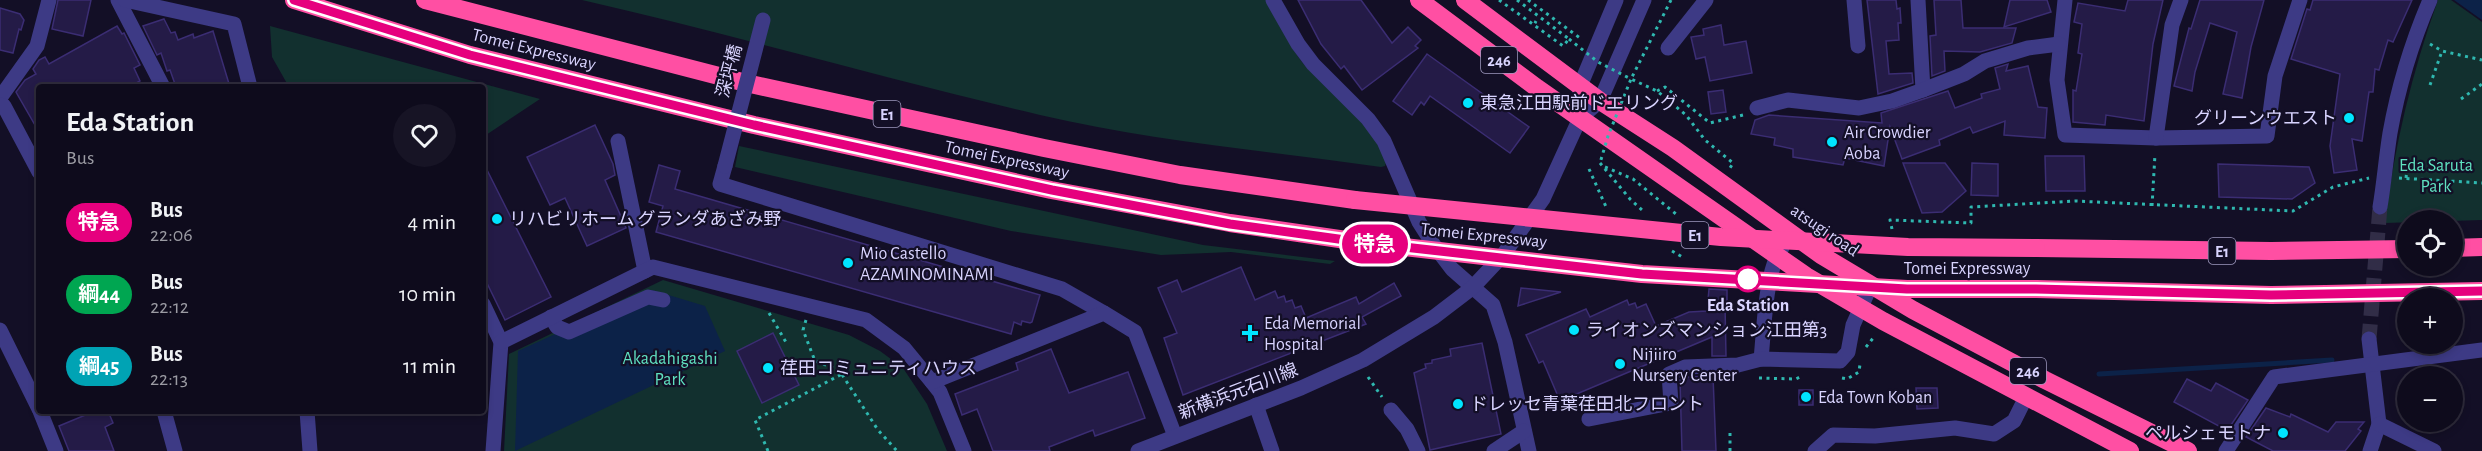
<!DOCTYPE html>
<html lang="en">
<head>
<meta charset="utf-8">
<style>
  body { margin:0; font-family:"Alegreya Sans","Noto Sans JP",sans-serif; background:#171425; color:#f1f3f6; height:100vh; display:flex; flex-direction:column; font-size:22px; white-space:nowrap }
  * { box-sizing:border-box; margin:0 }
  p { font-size:20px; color:#9b9ba3 }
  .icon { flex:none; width:33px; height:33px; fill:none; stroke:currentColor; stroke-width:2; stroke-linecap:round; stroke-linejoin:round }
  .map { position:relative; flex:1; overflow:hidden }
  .panel { position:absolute; left:36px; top:84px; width:450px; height:330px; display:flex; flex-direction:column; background:#0e0b1c; border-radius:6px; box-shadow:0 3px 9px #0003,0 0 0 2px #2e2b3b }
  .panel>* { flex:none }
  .badge { padding:0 12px; border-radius:20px; font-size:21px; line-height:39px }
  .controls { position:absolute; left:2397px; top:210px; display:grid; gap:12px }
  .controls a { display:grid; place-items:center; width:66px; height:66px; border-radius:50%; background:#0e0b1c; box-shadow:0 3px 9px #0003,0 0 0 2px #2e2b3b; font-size:30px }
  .map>.badge { position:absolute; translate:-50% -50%; box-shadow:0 0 0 3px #fff }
  .round { display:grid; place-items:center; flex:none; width:63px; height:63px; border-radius:32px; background:#171425 }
  .head { display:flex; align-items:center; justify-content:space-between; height:102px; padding:0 30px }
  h1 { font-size:28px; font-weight:700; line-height:45px }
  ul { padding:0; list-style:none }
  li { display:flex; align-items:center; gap:18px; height:72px; padding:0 30px }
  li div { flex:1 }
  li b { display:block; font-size:22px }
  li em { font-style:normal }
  li .badge { min-width:66px; font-weight:700; text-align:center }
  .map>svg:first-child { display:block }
  .green { fill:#12302f }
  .water { fill:#0c2248 }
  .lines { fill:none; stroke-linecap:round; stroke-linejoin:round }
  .stream { stroke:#0c2248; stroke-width:5 }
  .building { fill:#241b47; stroke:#3b2d73; stroke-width:1.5 }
  .minor-tunnel { stroke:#312d47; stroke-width:15; stroke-dasharray:15 8; stroke-linecap:butt }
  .path { stroke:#2fb8b0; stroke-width:3; stroke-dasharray:3 4.5; stroke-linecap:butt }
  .minor { stroke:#3d3a85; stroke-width:15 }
  .highway { stroke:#ff4fa3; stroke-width:18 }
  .path-bridge { stroke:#2fb8b0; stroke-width:3; stroke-dasharray:3 4.5; stroke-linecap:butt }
  .minor-bridge { stroke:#3d3a85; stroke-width:15 }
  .highway-bridge { stroke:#ff4fa3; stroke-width:18 }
  .line-casing { stroke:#fff; stroke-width:14 }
  .line { stroke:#e6007e; stroke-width:9 }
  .poi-dot { fill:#00e5ff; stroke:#130f26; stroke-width:2 }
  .stop-dot { fill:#fff; stroke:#e6007e; stroke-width:3 }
  .labels { text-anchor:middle; stroke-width:4.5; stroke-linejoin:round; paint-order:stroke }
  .shield { fill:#130f26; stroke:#9e99be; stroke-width:1.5 }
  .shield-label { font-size:16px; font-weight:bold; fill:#d9d4ff }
  .street-label { font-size:18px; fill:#d9d4ff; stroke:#130f26 }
  .poi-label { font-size:18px; fill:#d9d4ff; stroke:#130f26; text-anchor:start }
  .park-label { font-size:18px; fill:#5fe0c0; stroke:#130f26 }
  .stop-label { font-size:18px; font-weight:bold; fill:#d9d4ff; stroke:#130f26 }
</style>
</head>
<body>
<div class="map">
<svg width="2482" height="451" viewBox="0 0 2482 451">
  <rect width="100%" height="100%" fill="#130f26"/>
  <g class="green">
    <path d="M582 0H1271C1280 19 1287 41 1299 58 1314 81 1397 138 1385 166L1381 167C1267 151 1152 141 1040 115 886 79 735 35 582 0Z"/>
    <path d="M2438 0H2451L2482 22V220L2385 223C2394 147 2412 72 2438 0Z"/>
    <path d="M270 26 540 99 483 137V87H289L272 57Z"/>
    <path d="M739 146 1203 245 1335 261 1330 264 1231 252 1161 255 1011 231 735 167Z"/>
    <path d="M663 280 849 335 880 351 903 368 927 404 947 451H504L509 354Z"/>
  </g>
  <g class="water">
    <path d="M2454 0H2482V20Z"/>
    <path d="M652 290 705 306 725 351 515 451 518 351Z"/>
  </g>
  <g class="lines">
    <path class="stream" d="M2099 374 2332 360"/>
  </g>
  <g class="building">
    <path d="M58 0H91L83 36 52 29Z"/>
    <path d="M1298 0H1361L1392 43 1408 27 1421 40 1415 46 1418 48 1362 90 1344 66 1341 69 1321 44Z"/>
    <path d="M1867 0H1896L1897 9 1900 8 1901 23H1898L1899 40 1886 41 1889 74 1912 73 1913 83 1878 94Z"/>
    <path d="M1934 0H1961L1963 28H2016L2012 43 1980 52 1944 51 1945 71 1932 76 1930 36 1936 35Z"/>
    <path d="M2010 0H2047L2051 12 2004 27Z"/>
    <path d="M2128 0H2163L2153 44 2144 121 2106 115 2105 125 2073 122V90L2076 91 2082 54 2078 53 2082 24 2074 22 2078 3 2125 11Z"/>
    <path d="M2200 0H2264L2251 47 2242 98 2223 94 2237 32 2210 23 2195 72 2192 91 2174 86 2189 28 2191 29Z"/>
    <path d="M2313 0H2412L2393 42 2388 40 2379 70 2375 69 2373 92H2369L2362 141 2352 139 2357 170 2334 173 2330 146 2340 74 2291 59 2307 9 2310 10Z"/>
    <path d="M0 8 20 14 24 20 21 30 19 29 13 53 0 50Z"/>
    <path d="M164 19 171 33 175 32 178 40 193 34 194 38 213 31 230 87H176L170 70 167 71 161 53 157 55 143 26Z"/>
    <path d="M1721 25 1724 45 1746 41 1752 73 1710 81 1705 57 1696 59 1691 37 1704 35 1703 29Z"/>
    <path d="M117 26 122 34 124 33 140 65 134 68 140 81 129 87H39V132L16 92 25 80 36 74 33 69 39 60 45 57 49 64Z"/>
    <path d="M1427 54 1529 127 1510 153 1430 96 1424 105 1421 102 1412 115 1393 101Z"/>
    <path d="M2008 64 2006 71 2028 66 2038 107 2047 108 2045 138 2004 135 2005 121 1973 133 1970 127 1939 140 1940 145 1902 159 1890 127 1884 166 1845 158 1843 165 1793 157V149L1774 145 1775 138 1751 134 1755 120 1769 115 1882 123 1881 113 1948 91 1955 108 1982 98 1981 94 2000 89 1995 68Z"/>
    <path d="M1723 90 1726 112 1711 114 1708 92Z"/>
    <path d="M595 125 613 164 615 175 605 180 626 228 587 246 565 198 550 205 527 157Z"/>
    <path d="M2045 156H2084L2085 191H2046Z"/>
    <path d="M483 162 551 297 505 320 483 275Z"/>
    <path d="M1903 163H1945L1966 191 1942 212 1922 213Z"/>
    <path d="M1972 163 1998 164V196L1971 195Z"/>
    <path d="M2218 164 2309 167 2315 183 2292 199 2219 197Z"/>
    <path d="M659 165 680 171 675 189 1040 295 1032 322 1030 323 1022 321 1021 325 1014 322 1011 334 656 232 663 206 649 202Z"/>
    <path d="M1241 267 1255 300 1275 291 1278 298 1284 296 1286 302 1292 300 1295 308 1301 306 1306 318 1356 297 1359 304 1394 283 1401 296 1362 317 1366 324 1183 395 1164 338 1177 333 1158 288 1177 280 1182 292Z"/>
    <path d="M1521 288 1561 292 1518 306Z"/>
    <path d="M1709 289 1727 290V305L1725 304 1726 356H1712V337L1560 401 1543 361 1539 363 1526 335 1586 309 1590 317 1627 300 1629 305 1635 303 1637 308 1646 304 1656 326 1689 312 1707 311Z"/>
    <path d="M773 333 799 385 762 403 737 351Z"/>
    <path d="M1482 343 1501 434 1430 450 1414 373 1426 368 1425 364 1432 363V360L1451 356 1450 349Z"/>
    <path d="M1051 349 1069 393 1128 372 1145 418 1095 436 1093 430 1049 447 1050 451H993L977 409 962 415 955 394 1018 370 1016 363Z"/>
    <path d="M1713 376 1716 451H1682L1680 380 1687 377Z"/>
    <path d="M2187 379 2211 391 2216 383 2248 400 2229 428 2226 430 2174 402Z"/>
    <path d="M1916 388H1937L1938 408 1917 409Z"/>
    <rect x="1799" y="390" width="14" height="15"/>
    <path d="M2266 408 2290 417 2291 414 2328 432 2336 422H2364L2358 429 2361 431 2345 451H2273L2246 437Z"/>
    <path d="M95 411H108L113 423 105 427 114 451H69L59 426Z"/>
  </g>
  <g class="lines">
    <path class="minor-tunnel" d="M2369 339 2380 207"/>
    <g class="path">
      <path d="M1499 0 1534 25 1536 21"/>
      <path d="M1517 0 1569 39 1563 46 1534 25"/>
      <path d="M1528 0 1580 38"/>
      <path d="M1671 0 1631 79 1657 91 1686 115 1705 140 1733 163 1730 168"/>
      <path d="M2430 44 2442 51 2482 60"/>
      <path d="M2430 85 2442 51"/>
      <path d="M1657 91 1665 87 1710 123 1743 115"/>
      <path d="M2461 99 2482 84"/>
      <path d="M1600 163 1630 199 1642 210"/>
      <path d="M1605 167 1633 179 1676 214"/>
      <path d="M1589 169 1607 209"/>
      <path d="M2399 178 2482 183"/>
      <path d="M2406 178 2407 170"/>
      <path d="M2152 206 2155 154"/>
      <path d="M1892 229 1890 220 1971 223V207L2075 201 2293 211 2333 187 2369 178"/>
      <path d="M1672 251 1684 258"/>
      <path d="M769 313 787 344"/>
      <path d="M806 320 803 330 815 361 839 370 878 430 897 451"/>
      <path d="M1866 347 1874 337"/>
      <path d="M1368 377 1382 397"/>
      <path d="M1759 378 1796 379 1800 377"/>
      <path d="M1842 378 1847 379 1859 372 1860 364"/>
      <path d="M768 451 755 420 842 374"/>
      <path d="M1730 451V430"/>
    </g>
    <g class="minor">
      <path d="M118 0 163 87"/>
      <path d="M125 0 234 24 250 87"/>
      <path d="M1273 0 1298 44 1313 64 1368 119 1384 141 1419 222 1433 244 1452 269 1493 305 1505 342 1529 451"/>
      <path d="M1854 0 1858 46"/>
      <path d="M1918 0 1923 90"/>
      <path d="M2065 0 2057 80 2065 135 2156 138 2267 136 2275 76 2300 0"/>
      <path d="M1668 48 1706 0"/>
      <path d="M0 98 37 46 49 0"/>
      <path d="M0 105 4 106 39 172"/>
      <path d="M1757 108 1788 100 1859 108 1892 101 1923 90 1964 74 1985 61 2028 48 2059 44"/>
      <path d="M1580 118 1600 101 1644 0"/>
      <path d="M2156 138 2172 25 2181 0"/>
      <path d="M618 141 645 271"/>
      <path d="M725 166 720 184 1062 289 1104 313"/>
      <path d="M2380 207C2384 183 2386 158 2390 133 2398 88 2412 42 2430 0"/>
      <path d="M483 304 501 342 493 451"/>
      <path d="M551 317 557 327 569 332 648 297 663 300"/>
      <path d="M0 330 39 409"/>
      <path d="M2369 339 2379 424 2370 451"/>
      <path d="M501 342 653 267 866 320 904 348 932 382 940 392 964 451"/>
      <path d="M1761 359C1764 332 1765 270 1782 248"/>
      <path d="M932 382 1104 313 1135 332 1175 436"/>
      <path d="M1256 405 1272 451"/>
      <path d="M1391 410 1407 429 1418 451"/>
      <path d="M40 411 56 451"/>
      <path d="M164 411 175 451"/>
      <path d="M307 411 310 451"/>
      <path d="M1589 419 1671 403 1669 374 1685 367 1738 365 1761 359 1840 361 1848 352 1853 325 1871 285"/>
      <path d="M2379 424 2434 451"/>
      <path d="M1138 451 1301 388 1363 360 1434 317 1472 288 1503 255 1543 199 1580 118V86L1616 0"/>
      <path d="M1494 451 1524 431"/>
      <path d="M1815 451 1833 435 1875 436 1955 428 1994 434 2014 421 2026 397"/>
      <path d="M2226 451 2274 377 2482 350"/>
    </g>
    <g class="highway">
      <path d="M294 0 470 55 754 125 1051 190 1230 223 1360 242"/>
      <path d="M425 0 746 83 1044 148 1180 175 1355 200"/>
      <path d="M1419 0 1537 88 1806 276 1883 321 2130 451"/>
      <path d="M1465 0 1600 101 1673 148 1821 255 1913 310 2045 380 2188 451"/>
      <path d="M2036 248 2271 251 2408 249"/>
      <path d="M2452 248 2482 247"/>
      <path d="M2036 289 2271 295 2482 291"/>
    </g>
    <path class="path-bridge" d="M1569 39 1598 62 1631 79 1608 136 1600 163"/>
    <path class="minor-bridge" d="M725 166 763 20"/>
    <g class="highway-bridge">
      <path d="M1355 200 1721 237 1908 247 2036 248"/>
      <path d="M1360 242 1642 274 1907 289H2036"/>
    </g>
  </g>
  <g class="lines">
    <g class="line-casing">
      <path id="line" d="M294 0 470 55 754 125 1052 190 1230 224 1360 242 1642 274 1907 289H2036L2271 295 2482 291"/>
    </g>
    <use href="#line" class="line"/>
  </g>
  <g class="poi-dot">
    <circle cx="1468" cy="103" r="6"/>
    <circle cx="2349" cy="118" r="6"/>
    <circle cx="1832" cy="142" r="6"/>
    <circle cx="497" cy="219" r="6"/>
    <circle cx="848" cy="263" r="6"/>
    <circle cx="1574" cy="330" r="6"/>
    <path d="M1247 324h6v6h6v6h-6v6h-6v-6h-6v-6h6z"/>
    <circle cx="1620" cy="364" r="6"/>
    <circle cx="768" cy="368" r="6"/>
    <circle cx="1806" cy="397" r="6"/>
    <circle cx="1458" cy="404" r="6"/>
    <circle cx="2283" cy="433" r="6"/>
  </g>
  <circle class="stop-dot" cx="1748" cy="279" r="12"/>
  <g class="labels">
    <g class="shield">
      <rect x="1481" y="47" width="36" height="26" rx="4.5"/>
      <rect x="873.5" y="101" width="27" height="26" rx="4.5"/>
      <rect x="1681.5" y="222" width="27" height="26" rx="4.5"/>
      <rect x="2208.5" y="238" width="27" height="26" rx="4.5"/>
      <rect x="2010" y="358" width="36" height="26" rx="4.5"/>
    </g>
    <g class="shield-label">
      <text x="1499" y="66">246</text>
      <text x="887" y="120">E1</text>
      <text x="1695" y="241">E1</text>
      <text x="2222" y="257">E1</text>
      <text x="2028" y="377">246</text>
    </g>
    <g class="street-label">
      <text transform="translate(534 49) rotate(14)" y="6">Tomei Expressway</text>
      <text transform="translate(729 71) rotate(-75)" y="6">深坪橋</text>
      <text transform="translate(1007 159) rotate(12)" y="6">Tomei Expressway</text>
      <text transform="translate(1825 230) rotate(34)" y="6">atsugi road</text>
      <text transform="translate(1484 235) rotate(6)" y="6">Tomei Expressway</text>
      <text x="1967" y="274">Tomei Expressway</text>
      <text transform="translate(1238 391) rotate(-21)" y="6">新横浜元石川線</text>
    </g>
    <g class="poi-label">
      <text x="1480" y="109">東急江田駅前ドエリング</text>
      <text x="2337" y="124" text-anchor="end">グリーンウエスト</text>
      <text x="1844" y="138">Air Crowdier<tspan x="1844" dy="21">Aoba</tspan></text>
      <text x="509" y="225">リハビリホーム グランダあざみ野</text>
      <text x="860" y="259">Mio Castello<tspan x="860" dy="21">AZAMINOMINAMI</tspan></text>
      <text x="1264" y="329">Eda Memorial<tspan x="1264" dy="21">Hospital</tspan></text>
      <text x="1586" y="336">ライオンズマンション江田第3</text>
      <text x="1632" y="360">Nijiiro<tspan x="1632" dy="21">Nursery Center</tspan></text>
      <text x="780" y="374">荏田コミュニティハウス</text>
      <text x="1818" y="403">Eda Town Koban</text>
      <text x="1470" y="410">ドレッセ青葉荏田北フロント</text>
      <text x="2271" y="439" text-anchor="end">ペルシェモトナ</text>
    </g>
    <g class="park-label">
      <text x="2436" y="171">Eda Saruta<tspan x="2436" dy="21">Park</tspan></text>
      <text x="670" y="364">Akadahigashi<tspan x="670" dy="21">Park</tspan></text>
    </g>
    <g class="stop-label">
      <text x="1748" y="311">Eda Station</text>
    </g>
  </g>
</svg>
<div class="controls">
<a><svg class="icon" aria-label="locate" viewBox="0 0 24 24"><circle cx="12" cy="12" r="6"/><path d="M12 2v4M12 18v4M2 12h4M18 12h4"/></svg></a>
<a>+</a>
<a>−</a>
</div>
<b class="badge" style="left:1375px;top:244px;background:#e6007e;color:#fff">特急</b>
<section class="panel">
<div class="head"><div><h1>Eda Station</h1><p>Bus</p></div><a class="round"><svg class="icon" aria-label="heart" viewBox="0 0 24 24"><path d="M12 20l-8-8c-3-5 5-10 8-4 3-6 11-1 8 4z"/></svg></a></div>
<ul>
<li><span class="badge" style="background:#e6007e;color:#fff">特急</span><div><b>Bus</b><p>22:06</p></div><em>4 min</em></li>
<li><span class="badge" style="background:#00a651;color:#fff">綱44</span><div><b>Bus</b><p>22:12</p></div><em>10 min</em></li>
<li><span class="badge" style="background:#00a3b4;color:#fff">綱45</span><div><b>Bus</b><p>22:13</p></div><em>11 min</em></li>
</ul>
</section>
</div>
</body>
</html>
